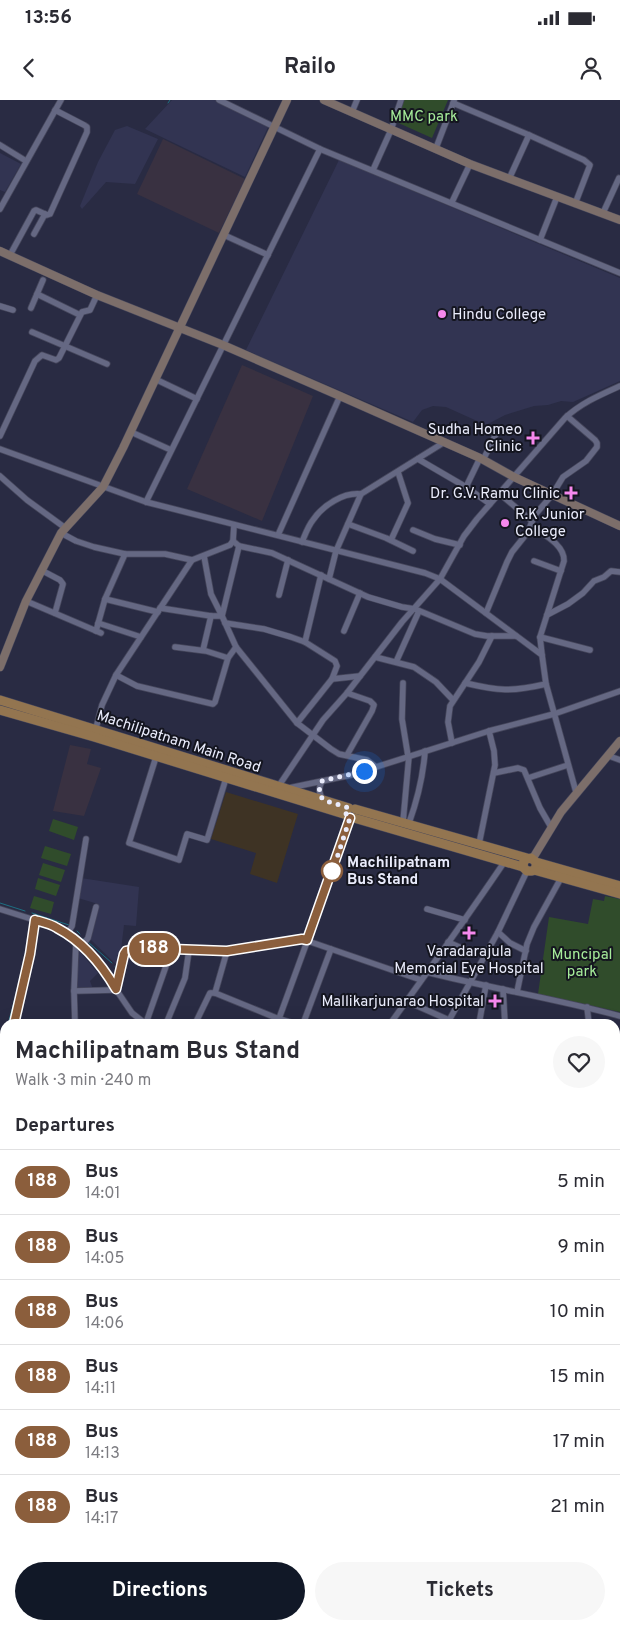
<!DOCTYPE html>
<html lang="en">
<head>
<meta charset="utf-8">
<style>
  body { margin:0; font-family:Overpass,sans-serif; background:#f7f7f7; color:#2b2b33; height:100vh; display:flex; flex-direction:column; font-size:19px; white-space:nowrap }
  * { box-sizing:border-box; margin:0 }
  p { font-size:16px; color:#7c7c81 }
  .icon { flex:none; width:28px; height:28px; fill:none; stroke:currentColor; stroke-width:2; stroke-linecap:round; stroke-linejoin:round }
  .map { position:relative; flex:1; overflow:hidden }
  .drawer { position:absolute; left:0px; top:919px; width:620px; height:611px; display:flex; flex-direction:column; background:#fff; border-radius:15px 15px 0 0; box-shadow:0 5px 20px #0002 }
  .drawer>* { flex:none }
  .badge { padding:0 10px; border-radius:16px; font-size:18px; line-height:32px }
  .you { position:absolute; width:25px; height:25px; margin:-12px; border:4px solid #fff; border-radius:50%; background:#1a73e8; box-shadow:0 0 0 8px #1a73e833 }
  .map>.badge { position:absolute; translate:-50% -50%; box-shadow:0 0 0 2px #fff }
  h2 { padding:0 15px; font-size:19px; line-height:45px }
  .round { display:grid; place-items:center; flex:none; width:52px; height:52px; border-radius:26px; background:#f7f7f7 }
  .overview { display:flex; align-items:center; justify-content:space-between; height:85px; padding:0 15px }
  h1 { font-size:24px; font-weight:700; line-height:38px }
  .action { display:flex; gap:10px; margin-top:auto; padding:10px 15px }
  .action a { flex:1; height:58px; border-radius:30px; background:#111827; color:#fff; font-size:20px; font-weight:700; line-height:58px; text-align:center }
  .action a+a { background:#f7f7f7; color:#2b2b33 }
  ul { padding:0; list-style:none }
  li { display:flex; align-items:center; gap:15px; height:65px; padding:0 15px; border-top:1px solid #e1e1e2 }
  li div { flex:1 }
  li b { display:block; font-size:19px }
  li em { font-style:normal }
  li .badge { min-width:55px; font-weight:700; text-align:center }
  .status { display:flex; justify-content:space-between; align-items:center; height:35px; padding:0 25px; background:#fff; direction:ltr }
  .status svg { height:14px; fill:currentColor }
  header { display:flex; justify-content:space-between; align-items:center; height:65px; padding:0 15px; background:#fff; font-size:22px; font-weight:700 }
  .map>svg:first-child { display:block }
  .commercial { fill:#393141 }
  .industrial { fill:#3e3324 }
  .built { fill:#323452 }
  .green { fill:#304c2b }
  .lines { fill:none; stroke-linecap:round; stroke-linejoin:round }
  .stream { stroke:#1d6f82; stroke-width:1 }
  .street-casing { stroke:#46475c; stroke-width:7 }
  .secondary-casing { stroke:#46475c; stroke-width:9 }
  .primary-casing { stroke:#46475c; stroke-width:10 }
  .street { stroke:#656883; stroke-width:5.5 }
  .secondary { stroke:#7c6e6a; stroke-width:8 }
  .primary { stroke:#937550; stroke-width:9 }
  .line-casing { stroke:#fff; stroke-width:11 }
  .line { stroke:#8b5e3c; stroke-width:8 }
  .walk { stroke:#eaecfc; stroke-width:5; stroke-dasharray:0 9 }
  .poi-dot { fill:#f688ed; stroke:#14151f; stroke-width:2 }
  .stop-dot { fill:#fff; stroke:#8b5e3c; stroke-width:2.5 }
  .labels { text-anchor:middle; stroke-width:4; stroke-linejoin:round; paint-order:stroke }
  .park-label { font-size:15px; fill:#a6ec9a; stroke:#14151f }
  .poi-label { font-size:15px; fill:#eaecfc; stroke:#14151f; text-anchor:end }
  .street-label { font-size:15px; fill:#eaecfc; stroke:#14151f }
  .stop-label { font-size:15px; font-weight:bold; fill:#eaecfc; stroke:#14151f; text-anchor:start }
</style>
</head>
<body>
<div class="status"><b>13:56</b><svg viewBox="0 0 49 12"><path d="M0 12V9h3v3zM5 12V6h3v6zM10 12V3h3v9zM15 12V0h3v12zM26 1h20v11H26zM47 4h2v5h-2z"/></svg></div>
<header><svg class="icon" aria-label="back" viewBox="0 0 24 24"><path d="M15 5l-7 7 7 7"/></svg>Railo<svg class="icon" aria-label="person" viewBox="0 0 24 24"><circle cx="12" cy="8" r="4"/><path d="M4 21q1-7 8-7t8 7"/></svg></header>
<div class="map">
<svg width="620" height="1529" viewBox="0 0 620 1529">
  <rect width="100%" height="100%" fill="#292b43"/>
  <g class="commercial">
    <path d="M163 39 245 79 219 133 137 94Z"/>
    <path d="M242 265 313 296 262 421 187 389Z"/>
    <path d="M70 645 91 649 87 664 101 668 84 716 53 711Z"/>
  </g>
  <path class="industrial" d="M226 692 298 714 277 783 250 774 256 753 211 739Z"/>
  <g class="built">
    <path d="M172 0H218L269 25 245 77 145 29Z"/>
    <path d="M127 26 158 39 135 84 106 82 82 109 80 106 98 62 115 30Z"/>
    <path d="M0 53 21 64 5 92 0 90Z"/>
    <path d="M339 60 620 178V281L573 302 561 301 548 305 534 306 505 315 486 325 446 307 433 306 422 310 413 322 246 250Z"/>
    <path d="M81 778 139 787 136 826 124 825 119 867 89 838 98 804 78 798Z"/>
    <path d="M79 851 98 873 90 881 93 889 76 887Z"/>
  </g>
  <g class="green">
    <path d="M403 0H448L432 38 394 21Z"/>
    <path d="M53 719 78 727 74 740 49 731Z"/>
    <path d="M45 746 71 754 67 766 41 758Z"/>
    <path d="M43 763 65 770 61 782 39 775Z"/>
    <path d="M38 778 60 785 56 796 35 789Z"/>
    <path d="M34 796 54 802 51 814 30 808Z"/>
    <path d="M605 796 620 799V912L538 894 549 817 588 824 593 799 604 801Z"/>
  </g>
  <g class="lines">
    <g class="stream">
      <path d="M168 3 170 0"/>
      <path d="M0 803 25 811"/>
      <path d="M32 813 69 825"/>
      <path d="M77 831 80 834"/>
      <path d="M36 833 38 827"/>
      <path d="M81 842 84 838"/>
      <path d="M88 842 112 863"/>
      <path d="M115 867 118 869"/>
      <path d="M8 924 28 852"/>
      <path d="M0 945 5 931"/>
    </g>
    <g class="street-casing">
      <g id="street">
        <path d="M219 0 320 49 620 173"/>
        <path d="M453 3 529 35 509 79"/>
        <path d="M352 12 357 0"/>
        <path d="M529 35 584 60 590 65 575 104"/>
        <path d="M0 45 26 61"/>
        <path d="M436 48 454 1"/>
        <path d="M373 70 391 30 401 0"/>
        <path d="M452 102 470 64"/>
        <path d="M0 109 61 0"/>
        <path d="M603 113 619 78"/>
        <path d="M34 134 45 114"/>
        <path d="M224 135 268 155"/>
        <path d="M540 140 557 97"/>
        <path d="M10 155 34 111 36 110 47 115 50 114 87 32V27L84 25 55 10"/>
        <path d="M37 194 80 215"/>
        <path d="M0 206 13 210"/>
        <path d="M31 208 43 180"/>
        <path d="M32 232 107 264"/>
        <path d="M155 279 197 299"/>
        <path d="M131 332 171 350"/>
        <path d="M0 336 35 261 42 255 56 260 59 258 82 212 90 210 97 195"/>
        <path d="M0 349 146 402 425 473 440 479 542 555 546 584 576 692"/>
        <path d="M418 359 466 387 490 404"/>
        <path d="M483 360 496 334"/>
        <path d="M0 376 27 400 64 427"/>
        <path d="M466 387 480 358"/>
        <path d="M500 394 532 421"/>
        <path d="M146 402 320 49"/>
        <path d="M348 424 386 438 413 451"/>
        <path d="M532 426C543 434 565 445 564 461L540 537 542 555"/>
        <path d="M413 430 435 439 460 445"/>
        <path d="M61 433 76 441 94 447 125 454H165L192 460"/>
        <path d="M278 435 340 296"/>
        <path d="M391 440 408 403 398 372"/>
        <path d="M233 441 239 446 272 453 368 497 402 507 415 509 475 534 487 536H516"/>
        <path d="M302 442C305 435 308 426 313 420 323 405 344 392 361 394"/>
        <path d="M239 446 222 516 236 547 297 623 331 649 339 654 367 660 376 667"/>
        <path d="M534 461 561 471"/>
        <path d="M41 470 60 480 63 484 55 513"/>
        <path d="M329 479 336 451 361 394 443 343"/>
        <path d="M279 495 288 460"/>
        <path d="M105 499 158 512"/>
        <path d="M26 501 101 533"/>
        <path d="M160 508 211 516H222L211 494 204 456"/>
        <path d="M486 513 507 462 512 452 528 432 534 416 552 395 563 377 586 361 597 347V343L595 340 567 316"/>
        <path d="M547 515 568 504 583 493 594 481 604 477 611 471 620 472"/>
        <path d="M98 523 141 537"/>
        <path d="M225 523 264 529 291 537 305 542 335 561 337 566 332 579 360 576"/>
        <path d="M96 531 105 499 125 454"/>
        <path d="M344 531 360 493"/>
        <path d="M540 537 590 550"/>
        <path d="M305 542 321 475"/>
        <path d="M175 547 206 551 228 558"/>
        <path d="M203 550 211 516"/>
        <path d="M375 557 414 567 436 582 453 600"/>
        <path d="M396 562 419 511"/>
        <path d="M116 575 137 586 213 604 215 602 228 558 236 547"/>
        <path d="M403 583 402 619 408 656"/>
        <path d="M465 583C499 591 511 592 546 584"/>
        <path d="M297 623 332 579"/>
        <path d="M95 632 102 605 116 575 192 460 230 445 233 441 234 425"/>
        <path d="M452 643 448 622 450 606 479 562 492 536"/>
        <path d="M347 655 372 611 374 605 370 601 347 593"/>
        <path d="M609 656 620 660"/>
        <path d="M156 657 129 743 179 760 187 734 207 740 227 675"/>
        <path d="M494 673 518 668 524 670 540 708 551 727"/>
        <path d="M528 678 568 665"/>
        <path d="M322 681C318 689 319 693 323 700"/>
        <path d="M278 687 323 620 347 593 402 522 440 479 464 436 477 419 565 318C581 303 600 295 620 286"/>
        <path d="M289 688 351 675 489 631 554 614 620 591"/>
        <path d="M403 722 409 656"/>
        <path d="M409 723C418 698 423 678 425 651"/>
        <path d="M479 744 495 665 494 651 489 631"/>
        <path d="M0 809 57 827 71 837 98 863 132 913 146 924"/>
        <path d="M427 809 465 820"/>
        <path d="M498 832 510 843 526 851"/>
        <path d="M67 834 72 826 86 739"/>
        <path d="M448 842 468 851"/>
        <path d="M82 846 88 838 96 807"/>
        <path d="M426 872C490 888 556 899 620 916"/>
        <path d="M116 889 125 854 127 851 145 848 227 851"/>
        <path d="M503 889 505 924"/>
        <path d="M74 891 115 890"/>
        <path d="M517 892 527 844 534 827 561 778"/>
        <path d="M406 901 449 920"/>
        <path d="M587 907 589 924"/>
        <path d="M14 924 30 854 35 820"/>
        <path d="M75 924 74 891 76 842"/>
        <path d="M150 924 146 923 172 849"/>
        <path d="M166 924 185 878 189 850"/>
        <path d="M195 924 210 893H215"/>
        <path d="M277 924 331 776 350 718"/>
        <path d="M297 924 279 919 215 893 227 851 302 839 421 880"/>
        <path d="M303 924 331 849"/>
        <path d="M390 924C429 870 468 816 505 761"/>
        <path d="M447 924 498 832 527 771"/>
        <path d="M479 924 486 885"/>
        <path d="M615 944 620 935"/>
        <path d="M0 961 5 952"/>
        <path d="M0 1002 5 1003"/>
        <path d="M615 1055 620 1043"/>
        <path d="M4 1075C3 1082 0 1089 5 1095"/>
        <path d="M615 1077 620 1078"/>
        <path d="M615 1120 620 1121"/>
        <path d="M0 1184 5 1179"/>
        <path d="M615 1197 620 1198"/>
        <path d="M615 1224 620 1225"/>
        <path d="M615 1259 620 1261"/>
        <path d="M615 1293 620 1286"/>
        <path d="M0 1334 5 1332"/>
        <path d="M615 1345 620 1342"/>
        <path d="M615 1356 620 1359"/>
        <path d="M0 1402 5 1404"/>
        <path d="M615 1423 620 1416"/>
        <path d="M0 1426 5 1428"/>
        <path d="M615 1432 620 1437"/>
        <path d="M615 1441 620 1440"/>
        <path d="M0 1443 5 1432"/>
        <path d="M615 1481 620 1477"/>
        <path d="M411 1525 432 1529 436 1525"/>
        <path d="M566 1525V1529"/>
        <path d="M27 1529V1525"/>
        <path d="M44 1529 45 1525"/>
        <path d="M71 1529 72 1525"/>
        <path d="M124 1529 125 1525"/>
        <path d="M173 1529 174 1525"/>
        <path d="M205 1529 206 1525"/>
        <path d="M237 1529 238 1525"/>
        <path d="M270 1529 271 1525"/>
        <path d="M346 1529 348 1525"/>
        <path d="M523 1529 524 1525"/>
      </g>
    </g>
    <g class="secondary-casing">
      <g id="secondary">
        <path d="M324 0 470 64 620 120"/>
        <path d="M0 151 97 195 223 245 340 296 480 358 514 377 620 426"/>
        <path d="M0 567 26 501 61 433 103 387 123 348 287 0"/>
        <path d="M533 758 561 712 620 641"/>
        <path d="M0 1492 5 1493"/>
        <path d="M0 1500 5 1501"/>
        <path d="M81 1525 94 1529"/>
        <path d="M107 1525 119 1529"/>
      </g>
    </g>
    <g class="primary-casing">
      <g id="primary">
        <path d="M0 600 349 708"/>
        <path d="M0 610 94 637 347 715"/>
        <path d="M355 709 527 758"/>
        <path d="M354 718 523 767"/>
        <path d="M536 762V769L532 771H527L523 767 524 760 531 758 536 762 620 786"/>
        <path d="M534 770 620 794"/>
      </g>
    </g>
    <use href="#street" class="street"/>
    <use href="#secondary" class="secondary"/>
    <use href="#primary" class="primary"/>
  </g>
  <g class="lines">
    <g class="line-casing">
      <path id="line" d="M14 924 30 854 35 820C42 822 51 824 57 828 82 841 102 865 116 889L124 854 126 851 145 848 227 851 302 839 307 840 350 718"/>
    </g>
    <use href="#line" class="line"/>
    <path class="walk" d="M332 771 331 776 350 718 346 714 349 708 323 700C319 693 318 689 322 681L364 671"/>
  </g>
  <g class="poi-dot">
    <circle cx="442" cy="214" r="5"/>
    <path d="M530.5 330.5h5v5h5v5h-5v5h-5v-5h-5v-5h5z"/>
    <path d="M568.5 385.5h5v5h5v5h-5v5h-5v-5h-5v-5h5z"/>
    <circle cx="505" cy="423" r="5"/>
    <path d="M466.5 825.5h5v5h5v5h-5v5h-5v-5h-5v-5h5z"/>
    <path d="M492.5 893.5h5v5h5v5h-5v5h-5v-5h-5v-5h5z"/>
  </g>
  <circle class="stop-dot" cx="332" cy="771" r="10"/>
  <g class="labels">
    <g class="park-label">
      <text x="424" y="21">MMC park</text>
      <text x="582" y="859">Muncipal<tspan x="582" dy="17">park</tspan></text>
    </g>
    <g class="poi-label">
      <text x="452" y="219" text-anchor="start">Hindu College</text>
      <text x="522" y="334">Sudha Homeo<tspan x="522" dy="17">Clinic</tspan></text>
      <text x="560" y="398">Dr. G.V. Ramu Clinic</text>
      <text x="515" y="419" text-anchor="start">R.K Junior<tspan x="515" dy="17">College</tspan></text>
      <text x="469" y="856" text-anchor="middle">Varadarajula<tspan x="469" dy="17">Memorial Eye Hospital</tspan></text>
      <text x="484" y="906">Mallikarjunarao Hospital</text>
    </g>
    <g class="street-label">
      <text transform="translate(179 641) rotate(18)" y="5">Machilipatnam Main Road</text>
    </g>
    <g class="stop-label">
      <text x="347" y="767">Machilipatnam<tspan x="347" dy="17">Bus Stand</tspan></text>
    </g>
  </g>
</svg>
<div class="you" style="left:364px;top:671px"></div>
<b class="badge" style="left:154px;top:849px;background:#8b5e3c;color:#fff">188</b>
<section class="drawer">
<div class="overview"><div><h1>Machilipatnam Bus Stand</h1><p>Walk · 3 min · 240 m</p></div><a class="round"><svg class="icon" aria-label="heart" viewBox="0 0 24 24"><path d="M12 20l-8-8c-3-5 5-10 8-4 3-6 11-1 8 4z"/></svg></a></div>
<h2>Departures</h2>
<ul>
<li><span class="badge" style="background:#8b5e3c;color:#fff">188</span><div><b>Bus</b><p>14:01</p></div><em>5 min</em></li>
<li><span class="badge" style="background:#8b5e3c;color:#fff">188</span><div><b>Bus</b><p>14:05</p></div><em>9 min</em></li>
<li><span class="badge" style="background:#8b5e3c;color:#fff">188</span><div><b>Bus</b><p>14:06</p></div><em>10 min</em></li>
<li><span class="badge" style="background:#8b5e3c;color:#fff">188</span><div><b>Bus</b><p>14:11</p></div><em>15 min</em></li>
<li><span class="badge" style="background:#8b5e3c;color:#fff">188</span><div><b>Bus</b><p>14:13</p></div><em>17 min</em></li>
<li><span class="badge" style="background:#8b5e3c;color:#fff">188</span><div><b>Bus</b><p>14:17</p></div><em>21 min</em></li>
</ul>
<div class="action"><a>Directions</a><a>Tickets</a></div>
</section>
</div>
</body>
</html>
